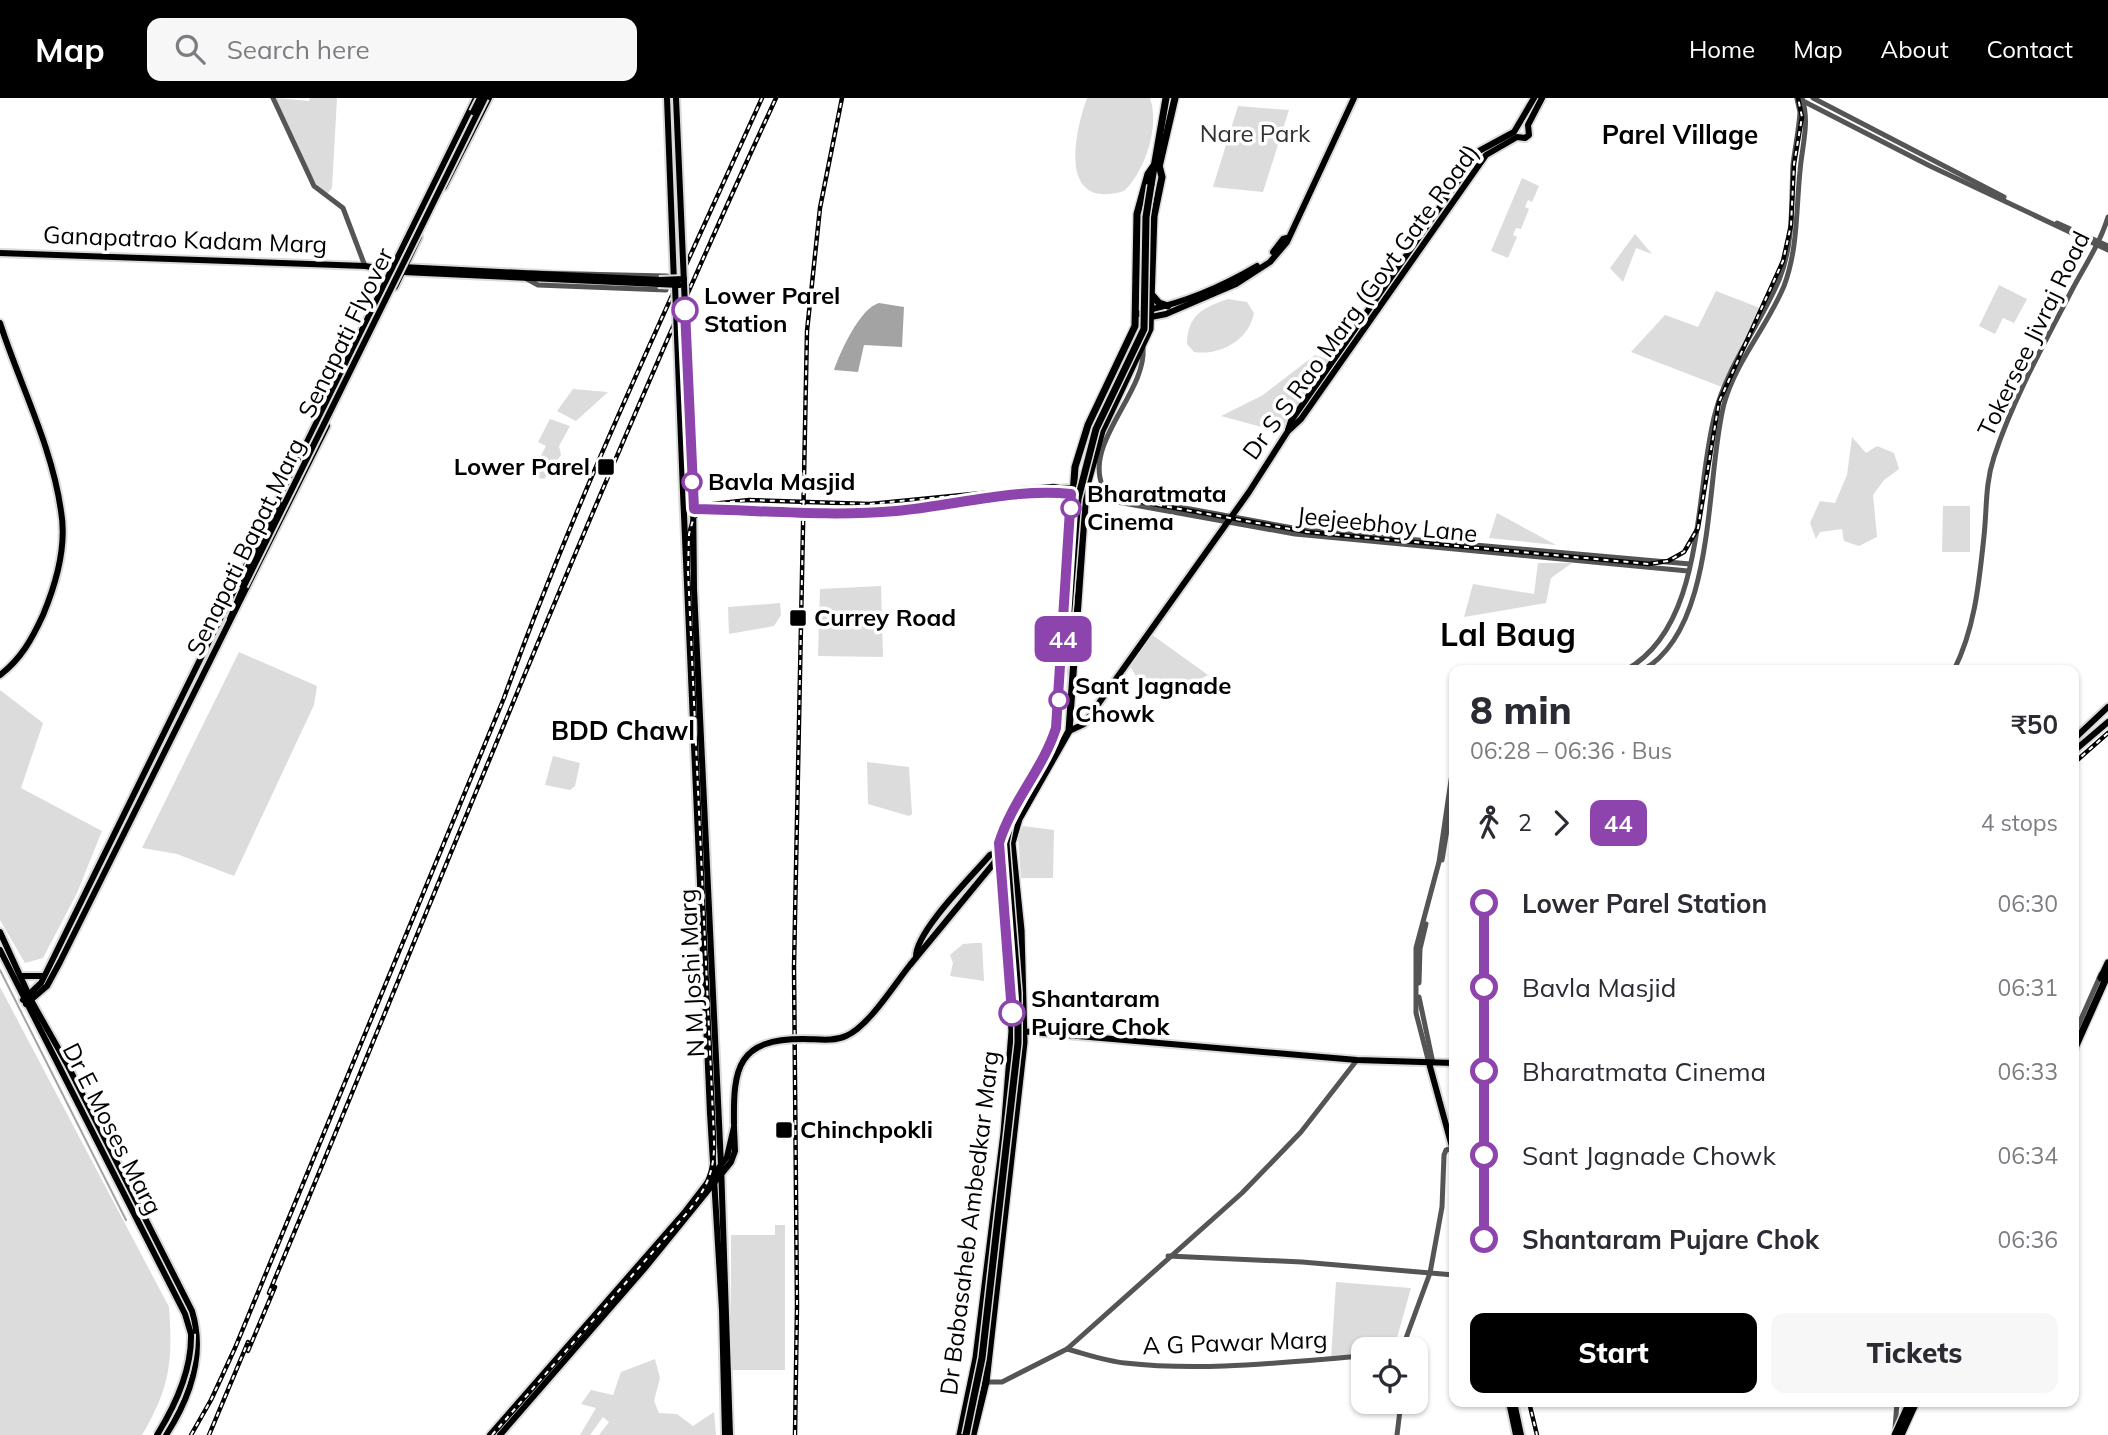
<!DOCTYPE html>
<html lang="en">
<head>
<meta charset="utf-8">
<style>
  body { margin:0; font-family:Mulish,sans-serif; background:#f7f7f7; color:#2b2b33; height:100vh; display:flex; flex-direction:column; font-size:26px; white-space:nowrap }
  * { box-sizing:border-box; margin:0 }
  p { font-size:23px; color:#7c7c81 }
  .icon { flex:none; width:38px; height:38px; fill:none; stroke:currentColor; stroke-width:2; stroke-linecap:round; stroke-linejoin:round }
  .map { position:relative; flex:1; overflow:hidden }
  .sheet { position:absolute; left:1449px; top:567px; width:630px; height:742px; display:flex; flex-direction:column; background:#fff; border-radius:14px; box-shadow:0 2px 5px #0004 }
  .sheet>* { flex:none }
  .badge { padding:0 14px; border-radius:10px; font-size:24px; line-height:46px }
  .fabs { position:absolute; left:1351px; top:1239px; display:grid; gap:14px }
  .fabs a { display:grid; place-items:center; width:77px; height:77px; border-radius:14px; background:#fff; box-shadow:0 2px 5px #0004; font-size:35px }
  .map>.badge { position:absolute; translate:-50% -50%; box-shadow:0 0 0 4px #fff }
  .legs { display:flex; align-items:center; gap:10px; height:77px; padding:0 21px; font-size:23px }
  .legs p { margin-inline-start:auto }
  .summary { display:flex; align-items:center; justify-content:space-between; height:119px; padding:0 21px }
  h1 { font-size:38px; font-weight:800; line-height:52px }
  .button { display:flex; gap:14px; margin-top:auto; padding:14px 21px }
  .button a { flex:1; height:80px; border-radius:14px; background:#000; color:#fff; font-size:28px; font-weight:800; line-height:80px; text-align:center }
  .button a+a { background:#f7f7f7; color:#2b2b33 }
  ul { padding:0 21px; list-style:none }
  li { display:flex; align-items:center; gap:24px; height:84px; font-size:26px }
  li i { display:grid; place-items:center; width:10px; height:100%; margin:0 9px; background:currentColor }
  li i::after { content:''; width:18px; height:18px; margin:-9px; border:5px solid; border-radius:50%; background:#fff }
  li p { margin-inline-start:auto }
  li:first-child i { background:linear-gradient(#0000 50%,currentColor 0) }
  li:last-child i { background:linear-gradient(currentColor 50%,#0000 0) }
  header { display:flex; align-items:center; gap:42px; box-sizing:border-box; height:98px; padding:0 35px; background:#000; color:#fff }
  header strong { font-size:33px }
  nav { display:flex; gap:38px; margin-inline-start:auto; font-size:24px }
  .search { width:490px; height:63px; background:#f7f7f7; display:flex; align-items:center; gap:18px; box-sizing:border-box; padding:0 24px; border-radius:14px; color:#7c7c81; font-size:26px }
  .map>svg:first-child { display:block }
  .green { fill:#dcdcdc }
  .water { fill:#a3a3a3 }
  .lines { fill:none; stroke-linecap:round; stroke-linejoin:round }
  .stream { stroke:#a3a3a3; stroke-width:2 }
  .major-casing { stroke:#dbdbdb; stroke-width:10 }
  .highway-casing { stroke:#dbdbdb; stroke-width:10 }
  .minor { stroke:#555; stroke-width:5 }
  .major { stroke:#000; stroke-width:6 }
  .highway { stroke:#000; stroke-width:7 }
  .rail-casing { stroke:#000; stroke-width:4.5 }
  .rail { stroke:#fff; stroke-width:2; stroke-dasharray:5; stroke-linecap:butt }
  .major-bridge-casing { stroke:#dbdbdb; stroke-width:10; stroke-linecap:butt }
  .highway-bridge-casing { stroke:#dbdbdb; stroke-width:10; stroke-linecap:butt }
  .major-bridge { stroke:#000; stroke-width:6 }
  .highway-bridge { stroke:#000; stroke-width:7 }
  .line-1-casing { stroke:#fff; stroke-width:16 }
  .line-1 { stroke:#8e44ad; stroke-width:10 }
  .stop-1-dot { fill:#fff; stroke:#8e44ad; stroke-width:3.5 }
  .poi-dot { fill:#000; stroke:#fff; stroke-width:2.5 }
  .labels { text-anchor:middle; stroke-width:7; stroke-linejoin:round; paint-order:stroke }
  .park-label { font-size:24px; fill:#333; stroke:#fff }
  .street-label { font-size:24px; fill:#000; stroke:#fff }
  .stop-label { font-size:24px; font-weight:bold; fill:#000; stroke:#fff; text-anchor:start }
  .poi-label { font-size:24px; font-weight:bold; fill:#000; stroke:#fff; text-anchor:start }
  .neighbourhood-label { font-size:26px; font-weight:bold; fill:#000; stroke:#fff }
  .district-label { font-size:32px; font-weight:bold; fill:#000; stroke:#fff }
</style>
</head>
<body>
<header>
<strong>Map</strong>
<div class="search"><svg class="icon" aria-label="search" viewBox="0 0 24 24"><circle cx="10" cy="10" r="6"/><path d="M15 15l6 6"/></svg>Search here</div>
<nav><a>Home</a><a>Map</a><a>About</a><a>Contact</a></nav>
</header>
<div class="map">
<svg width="2108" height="1337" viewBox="0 0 2108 1337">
  <rect width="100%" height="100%" fill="#fff"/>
  <g class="green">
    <path d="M276 0 309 3 310 0H337L332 90 327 96C299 73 289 33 276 0Z"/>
    <path d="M1087 0H1150C1160 28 1145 73 1124 93 1058 113 1074 36 1087 0Z"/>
    <path d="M1238 8 1289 12 1263 94 1213 89Z"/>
    <path d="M1522 80 1539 88 1532 104 1528 102 1525 109 1529 111 1521 131 1516 130 1513 137 1517 139 1508 160 1491 153Z"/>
    <path d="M1635 136 1652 156 1636 150 1623 184 1610 170Z"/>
    <path d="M1999 187 2027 201 2014 225 2003 220 1995 236 1979 228Z"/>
    <path d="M1716 193 1760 210 1722 289 1631 254 1665 217 1698 229Z"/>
    <path d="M1228 201 1247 204 1254 215C1249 242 1220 258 1194 254L1187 246C1187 217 1204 209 1228 201Z"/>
    <path d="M1315 257 1333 263 1280 334 1221 318 1263 297Z"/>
    <path d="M573 291 608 294 576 323 557 313Z"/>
    <path d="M550 321 570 328 559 348 561 357 544 381 530 378 546 348 538 344Z"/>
    <path d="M1852 339 1866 355 1877 348 1894 355 1899 371 1884 382 1873 397 1877 439 1859 448 1844 443 1842 431 1820 434 1816 441 1810 425 1820 403 1835 405 1847 377Z"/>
    <path d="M1943 408H1970V454H1942Z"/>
    <path d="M1497 415 1556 447 1489 440Z"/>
    <path d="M1538 465H1572L1551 480 1546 505 1464 519 1473 486 1534 496Z"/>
    <path d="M881 488 883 559 818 558 820 491Z"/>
    <path d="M780 505 781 517 774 528 729 536 728 509Z"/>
    <path d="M1151 536 1208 577 1199 582 1137 580 1129 566Z"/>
    <path d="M239 554 317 588 314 607 234 778 177 756 142 750Z"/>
    <path d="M0 592 43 625 21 690 102 733 77 795 43 860 25 865 0 822Z"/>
    <path d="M553 658 580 665 575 688 570 692 545 687Z"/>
    <path d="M867 664 909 669 912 716 909 718 868 706Z"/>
    <path d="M1023 728 1054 732 1053 780H1021L1018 739Z"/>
    <path d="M976 845H982L984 883 950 878 953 865 950 857 963 846Z"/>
    <path d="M0 889 169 1209C173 1263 170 1289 142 1337H0Z"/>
    <path d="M775 1127H785V1272H731V1137H775Z"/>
    <path d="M1336 1184 1411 1190 1394 1251H1363V1257L1331 1260Z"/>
    <path d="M655 1261 660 1280 654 1303 659 1315 677 1316 693 1328 714 1314 716 1337H599L609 1324 603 1319 590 1337H580L596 1310 581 1306 591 1292 613 1297 621 1274Z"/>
  </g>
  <path class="water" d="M879 205 904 209 902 249 864 247 858 274 834 272C840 254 860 210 879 205Z"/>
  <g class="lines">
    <path class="stream" d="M0 872 126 1122"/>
    <g class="major-casing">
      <g id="major">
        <path d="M667 0 674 185"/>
        <path d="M444 89 489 0"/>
        <path d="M1273 154 1283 141 1287 140"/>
        <path d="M0 155 365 168 403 174 658 186"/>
        <path d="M402 169 659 182"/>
        <path d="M395 189 419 139"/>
        <path d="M1148 212C1186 204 1223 188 1257 168"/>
        <path d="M1136 215 1151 219 1166 216 1236 186 1270 164 1287 144 1354 0"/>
        <path d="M0 225C20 287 52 348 61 413 67 447 56 486 43 517 32 541 21 561 0 577"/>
        <path d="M1288 332 1291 323 1479 53 1514 34 1534 0"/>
        <path d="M683 394 710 1015 722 1212 725 1337"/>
        <path d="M693 394 694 491 721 1067 730 1337"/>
        <path d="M924 409 929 405 1027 392 1072 390"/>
        <path d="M684 411 773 415"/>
        <path d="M827 416 929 410 1031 395 1071 396"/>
        <path d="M230 521 244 488"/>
        <path d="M1069 633 1084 626 1249 394 1288 333 1301 321 1486 57 1517 39 1525 40 1529 37 1528 27 1542 0"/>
        <path d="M2074 641 2108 609"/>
        <path d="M2074 653 2108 624"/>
        <path d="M0 834 32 904 67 966 192 1213C205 1256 190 1300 166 1337"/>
        <path d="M0 852 185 1216 191 1236"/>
        <path d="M916 859C915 834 973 777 990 757L999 753"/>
        <path d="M910 867 994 765 998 755"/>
        <path d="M22 878H44"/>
        <path d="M23 902 41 885 47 873 476 0"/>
        <path d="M26 906 47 888 60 864 327 328"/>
        <path d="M1020 933 1357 962 1454 965"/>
        <path d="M1429 965 1454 1056"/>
        <path d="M1509 1304 1516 1337"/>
        <path d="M1514 1304 1521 1337"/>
        <path d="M490 1337 684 1115 727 1059 734 1029"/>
        <path d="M500 1337 644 1171 731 1064 735 1053 734 1030"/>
      </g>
    </g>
    <g class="highway-casing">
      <g id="highway">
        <path d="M1159 69 1175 0"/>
        <path d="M1151 87 1166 0"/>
        <path d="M1152 197 1159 205 1168 208"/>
        <path d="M1060 581 1075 369 1088 327 1135 228 1137 116 1148 76 1155 66"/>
        <path d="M2101 880 2108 865"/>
        <path d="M2074 952 2108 876"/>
        <path d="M960 1337 976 1260 1004 1035 1012 933 998 753 1006 723 1029 683"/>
        <path d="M973 1337 986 1284 1024 944 1021 832 1012 745 1019 721 1069 633 1086 391 1102 333 1150 231 1154 118 1162 79 1159 67"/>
      </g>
    </g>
    <g class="minor">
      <path d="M273 0 314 88 343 110 365 168"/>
      <path d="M1813 0 2004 99"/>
      <path d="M1803 3 1930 68 2108 152"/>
      <path d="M2057 125 2108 148"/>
      <path d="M527 181 538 187 666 192 667 178 531 175"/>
      <path d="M1082 391 1304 432 1690 466"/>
      <path d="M1105 393C1079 348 1147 295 1143 250"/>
      <path d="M1084 398 1295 436 1688 473"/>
      <path d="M1626 572C1706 527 1694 395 1715 316 1727 268 1760 227 1779 182 1794 146 1791 105 1793 67 1795 49 1799 32 1800 14L1797 1"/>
      <path d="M1643 572C1717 530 1705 380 1724 306 1736 263 1767 229 1784 188 1798 151 1796 112 1800 73 1802 48 1810 24 1802 0"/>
      <path d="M1954 572C1975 530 1979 485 1984 438 1987 411 1985 386 1994 359 2013 301 2045 244 2073 190 2086 166 2100 145 2108 119"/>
      <path d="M1442 762 1454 689"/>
      <path d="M1419 885 1420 851 1426 826"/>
      <path d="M1419 899 1433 965"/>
      <path d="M2074 937 2101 876"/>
      <path d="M1429 965 1416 915V850L1439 764 1454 662"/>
      <path d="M1168 1158 1302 1164 1454 1177"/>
      <path d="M1067 1251C1086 1256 1106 1263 1125 1265 1204 1274 1285 1264 1363 1258"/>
      <path d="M1402 1251 1430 1175 1442 1109 1444 1057 1446 1052 1454 1050"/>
      <path d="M974 1284H1002L1067 1251 1242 1095 1301 1034 1357 962"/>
      <path d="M1895 1331 1897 1304"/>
      <path d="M1397 1337 1401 1304"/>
    </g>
    <use href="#major" class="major"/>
    <use href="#highway" class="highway"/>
    <g class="rail-casing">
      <g id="rail">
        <path d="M2074 665 2108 635"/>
        <path d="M269 1195C436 796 594 393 776 0"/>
        <path d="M248 1253 275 1189"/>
        <path d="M1529 1304 1537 1337"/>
        <path d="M191 1337 211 1302 235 1250 504 600C578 395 672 199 762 0"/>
        <path d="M209 1337 248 1244"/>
        <path d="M492 1337 687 1115C707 1090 715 1073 714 1041L688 473 689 436 694 419 712 406 749 402 870 406 1053 388 1307 434 1649 466 1668 463 1684 454 1698 430 1719 304 1783 163 1791 127 1794 66 1802 19 1798 0"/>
        <path d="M795 1337 797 1208 794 869 807 233 820 110 842 0"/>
      </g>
    </g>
    <use href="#rail" class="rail"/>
    <g class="major-bridge-casing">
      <g id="major-bridge">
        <path d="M676 0 693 394"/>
        <path d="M473 14 480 0"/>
        <path d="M659 182 684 181"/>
        <path d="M658 186 679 187"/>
        <path d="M675 187 683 394"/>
        <path d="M773 415 827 416"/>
        <path d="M240 486 279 406"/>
        <path d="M244 488 485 0"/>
        <path d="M734 1026C733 969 738 941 803 941 817 941 833 944 846 938 868 929 894 887 910 867"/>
        <path d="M157 1337C175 1308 192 1271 191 1236"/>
      </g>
    </g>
    <g class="highway-bridge-casing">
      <g id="highway-bridge">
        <path d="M966 1337 982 1260 1018 945V895L1006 745 1010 725 1059 633 1078 401 1096 331 1144 231 1146 119 1151 87"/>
        <path d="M1895 1337 1910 1304"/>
        <path d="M1901 1337 1916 1304"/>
      </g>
    </g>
    <use href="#major-bridge" class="major-bridge"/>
    <use href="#highway-bridge" class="highway-bridge"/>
  </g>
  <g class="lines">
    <g class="line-1-casing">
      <path id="line-1" d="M685 212 694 411C761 412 828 419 896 413 954 408 1013 390 1071 396L1056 630C1043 671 1012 703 999 745L1012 915"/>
    </g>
    <use href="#line-1" class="line-1"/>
  </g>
  <g class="stop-1-dot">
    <circle cx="685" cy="212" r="12"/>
    <circle cx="692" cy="384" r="9"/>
    <circle cx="1071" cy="410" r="9"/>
    <circle cx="1059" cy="602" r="9"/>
    <circle cx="1012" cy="915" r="12"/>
  </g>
  <g class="poi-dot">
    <rect x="597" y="360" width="18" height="18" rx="3.5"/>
    <rect x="789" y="511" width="18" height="18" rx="3.5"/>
    <rect x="775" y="1023" width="18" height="18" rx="3.5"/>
  </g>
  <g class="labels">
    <g class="park-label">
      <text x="1255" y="44">Nare Park</text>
    </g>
    <g class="street-label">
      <text transform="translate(185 142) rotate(2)" y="8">Ganapatrao Kadam Marg</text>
      <text transform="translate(1361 204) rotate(-54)" y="8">Dr S S Rao Marg (Govt Gate Road)</text>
      <text transform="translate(346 235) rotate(-64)" y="8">Senapati Flyover</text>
      <text transform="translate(2034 236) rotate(-64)" y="8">Tokersee Jivraj Road</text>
      <text transform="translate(1387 427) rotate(6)" y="8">Jeejeebhoy Lane</text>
      <text transform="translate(246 449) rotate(-64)" y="8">Senapati Bapat Marg</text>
      <text transform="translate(692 875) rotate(-93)" y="8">N M Joshi Marg</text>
      <text transform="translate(112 1031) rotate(63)" y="8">Dr E Moses Marg</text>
      <text transform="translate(970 1125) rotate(-83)" y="8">Dr Babasaheb Ambedkar Marg</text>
      <text transform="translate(1235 1245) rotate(-2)" y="8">A G Pawar Marg</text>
    </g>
    <g class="stop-label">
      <text x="704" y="206">Lower Parel<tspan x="704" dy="28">Station</tspan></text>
      <text x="708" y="392">Bavla Masjid</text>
      <text x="1087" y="404">Bharatmata<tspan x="1087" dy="28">Cinema</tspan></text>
      <text x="1075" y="596">Sant Jagnade<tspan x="1075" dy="28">Chowk</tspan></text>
      <text x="1031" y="909">Shantaram<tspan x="1031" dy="28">Pujare Chok</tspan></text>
    </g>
    <g class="poi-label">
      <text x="590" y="377" text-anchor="end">Lower Parel</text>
      <text x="814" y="528">Currey Road</text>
      <text x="800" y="1040">Chinchpokli</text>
    </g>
    <g class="neighbourhood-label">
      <text x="1680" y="46">Parel Village</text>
      <text x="623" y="642">BDD Chawl</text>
    </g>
    <g class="district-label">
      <text x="1508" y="548">Lal Baug</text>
    </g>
  </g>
</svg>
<div class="fabs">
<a><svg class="icon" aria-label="locate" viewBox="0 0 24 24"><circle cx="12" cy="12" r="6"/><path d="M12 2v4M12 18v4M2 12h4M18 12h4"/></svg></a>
</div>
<b class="badge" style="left:1063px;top:541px;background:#8e44ad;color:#fff">44</b>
<section class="sheet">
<div class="summary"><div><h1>8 min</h1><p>06:28 – 06:36 · Bus</p></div><b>₹50</b></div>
<div class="legs"><svg class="icon" aria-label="walk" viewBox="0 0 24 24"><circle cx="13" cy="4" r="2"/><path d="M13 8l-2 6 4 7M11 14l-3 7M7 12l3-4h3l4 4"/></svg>2<svg class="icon" aria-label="forward" viewBox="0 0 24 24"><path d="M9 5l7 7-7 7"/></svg><b class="badge" style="background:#8e44ad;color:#fff">44</b><p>4 stops</p></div>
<ul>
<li><i style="color:#8e44ad"></i><b>Lower Parel Station</b><p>06:30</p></li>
<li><i style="color:#8e44ad"></i><span>Bavla Masjid</span><p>06:31</p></li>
<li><i style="color:#8e44ad"></i><span>Bharatmata Cinema</span><p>06:33</p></li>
<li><i style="color:#8e44ad"></i><span>Sant Jagnade Chowk</span><p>06:34</p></li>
<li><i style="color:#8e44ad"></i><b>Shantaram Pujare Chok</b><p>06:36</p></li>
</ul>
<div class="button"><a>Start</a><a>Tickets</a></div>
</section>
</div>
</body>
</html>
